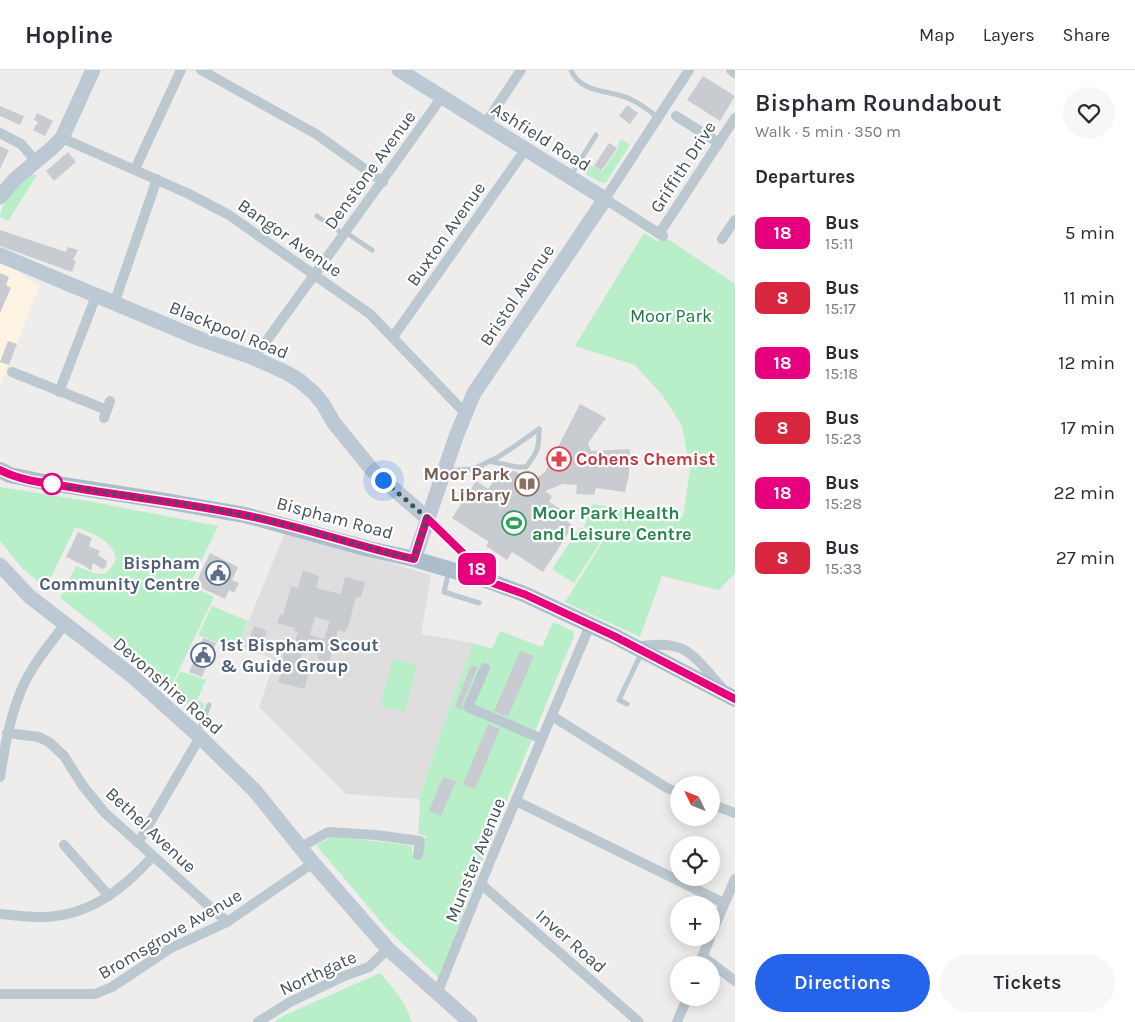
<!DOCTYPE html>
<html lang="en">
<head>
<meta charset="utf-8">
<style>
  body { margin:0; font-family:Karla,sans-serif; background:#f7f7f7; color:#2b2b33; height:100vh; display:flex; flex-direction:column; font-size:19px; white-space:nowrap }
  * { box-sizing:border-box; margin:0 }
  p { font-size:16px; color:#7c7c81 }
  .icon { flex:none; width:28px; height:28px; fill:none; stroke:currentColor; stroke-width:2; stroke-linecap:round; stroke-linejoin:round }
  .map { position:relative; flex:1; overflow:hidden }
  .details { display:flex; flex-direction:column; background:#fff; width:400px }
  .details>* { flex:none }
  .badge { padding:0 10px; border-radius:8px; font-size:18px; line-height:32px }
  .needle { width:32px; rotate:313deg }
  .buttons { position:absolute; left:670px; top:706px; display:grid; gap:10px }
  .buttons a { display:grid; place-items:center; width:50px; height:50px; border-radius:50%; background:#fff; box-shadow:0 2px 12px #0003; font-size:25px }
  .you { position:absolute; width:25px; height:25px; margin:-12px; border:4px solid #fff; border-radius:50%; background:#1a73e8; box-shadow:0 0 0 8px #1a73e833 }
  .map>.badge { position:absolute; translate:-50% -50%; box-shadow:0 0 0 2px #fff }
  h2 { padding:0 20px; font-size:19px; line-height:45px }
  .round { display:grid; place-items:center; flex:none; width:52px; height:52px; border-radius:26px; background:#f7f7f7 }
  .overview { display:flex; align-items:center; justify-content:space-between; height:85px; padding:0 20px }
  h1 { font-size:24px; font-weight:600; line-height:38px }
  .primary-button { display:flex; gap:10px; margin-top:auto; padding:10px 20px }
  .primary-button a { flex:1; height:58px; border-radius:30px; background:#2563eb; color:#fff; font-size:20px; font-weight:600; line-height:58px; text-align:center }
  .primary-button a+a { background:#f7f7f7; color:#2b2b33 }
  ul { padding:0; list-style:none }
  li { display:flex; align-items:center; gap:15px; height:65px; padding:0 20px }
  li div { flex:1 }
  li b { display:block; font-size:19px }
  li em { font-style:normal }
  li .badge { min-width:55px; font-weight:700; text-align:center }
  header { display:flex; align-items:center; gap:30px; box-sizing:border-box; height:70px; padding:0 25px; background:#fff; border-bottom:1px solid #e1e1e2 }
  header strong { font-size:24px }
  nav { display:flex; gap:28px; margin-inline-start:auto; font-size:18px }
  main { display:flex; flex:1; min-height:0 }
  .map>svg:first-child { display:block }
  .commercial { fill:#fcf3e3 }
  .education { fill:#e0ddde }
  .green { fill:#b8efc9 }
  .building { fill:#c8ccd1; fill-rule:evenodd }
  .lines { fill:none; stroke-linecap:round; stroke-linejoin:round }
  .lane { stroke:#bcc8cf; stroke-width:5 }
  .street { stroke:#bcc8cf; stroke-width:10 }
  .secondary { stroke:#bcc9d4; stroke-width:15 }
  .primary { stroke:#aabecc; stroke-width:16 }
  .line-casing { stroke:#fff; stroke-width:11 }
  .line { stroke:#e6007e; stroke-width:8 }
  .walk { stroke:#445159; stroke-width:5; stroke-dasharray:0 9 }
  .stop-dot { fill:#fff; stroke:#e6007e; stroke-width:2.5 }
  .labels { text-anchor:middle; stroke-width:4.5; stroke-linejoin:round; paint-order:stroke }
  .street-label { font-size:18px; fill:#445159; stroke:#fff }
  .park-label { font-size:18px; fill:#147b41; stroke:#fff }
  .health-label { font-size:18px; font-weight:bold; fill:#be3a42; stroke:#fff; text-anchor:start }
  .education-label { font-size:18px; font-weight:bold; fill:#785e54; stroke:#fff; text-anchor:end }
  .leisure-label { font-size:18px; font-weight:bold; fill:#27864d; stroke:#fff; text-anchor:start }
  .service-label { font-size:18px; font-weight:bold; fill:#4e5e75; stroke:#fff; text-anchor:end }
</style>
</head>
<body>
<header>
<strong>Hopline</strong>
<nav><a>Map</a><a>Layers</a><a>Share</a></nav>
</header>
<main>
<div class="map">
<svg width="735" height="952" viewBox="0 0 735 952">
  <rect width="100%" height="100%" fill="#efecec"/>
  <path class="commercial" d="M0 182 22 205 40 215 0 317Z"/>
  <path class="education" d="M285 462 431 505 421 564 473 573 442 658 419 729 346 724 259 637 275 590 239 575Z"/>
  <g class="green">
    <path d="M621 69 630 75 606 112 604 113 600 112 577 99 583 90 602 102 619 77 617 75Z"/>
    <path d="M31 105H37L8 151 0 147C0 135 20 110 31 105Z"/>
    <path d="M644 163 659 172 663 166 735 214V503L719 520 662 506 640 567 565 532 604 470 584 457 592 434 683 447 690 399 682 356 663 326 635 295 575 276Z"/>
    <path d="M0 417 88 431 218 456 190 515 214 527 170 619 125 578 60 528 76 496C94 503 107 513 116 488 112 470 90 462 75 457L46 518 22 498 0 471Z"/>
    <path d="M580 457 602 470 574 513 552 499Z"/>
    <path d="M212 536 248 551 237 580 198 565Z"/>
    <path d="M553 552 573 561 574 566 487 779 439 908 386 858 316 775 333 766 407 775 412 776V785L421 788 426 766 418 764 420 738 419 729 442 658 473 573 492 579 500 561 542 577Z"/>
    <path d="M393 588 417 595 405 642 380 636Z"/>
    <path d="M180 601 206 610 197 630 205 634 200 644 171 620Z"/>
    <path d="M380 903C394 918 405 932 412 952H274L285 945Z"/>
  </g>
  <g class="building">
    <path d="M703 6 735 26 720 51 687 30Z"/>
    <path d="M627 35 638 43 630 54 619 46Z"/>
    <path d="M0 36 24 46 20 55 0 46Z"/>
    <path d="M37 43 53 51 45 66 33 60 38 52 34 50Z"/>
    <path d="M609 73 617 78 601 101 594 96Z"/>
    <path d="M0 76 9 80 0 99Z"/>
    <path d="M68 82 76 92 54 111 46 101Z"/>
    <path d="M0 160 66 182 68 177 78 180 73 190 76 191 72 202 0 176Z"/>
    <path d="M0 203 9 207 6 215 11 218 0 243Z"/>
    <path d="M8 271 17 274 9 295 0 292Z"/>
    <path d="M580 334 606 348 588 373 591 381 630 379 629 405 625 422 596 418 594 425 576 424 577 415 563 414 545 421 552 426 549 432 569 444 566 450 573 456 543 502 512 482 507 490 486 476 489 472 452 448 476 411 488 419 500 402 515 401 532 412 545 402Z"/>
    <path d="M78 462 92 468 89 476 100 481 98 485 107 491 106 497 102 499 93 493 91 501 85 496 66 487Z"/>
    <path d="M210 483 238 497 232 510 239 513 234 523 229 520 225 529 195 515Z"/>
    <path d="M303 500 319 506 316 518 341 524 345 507 365 512 361 528 356 527 348 557 345 562 338 560 329 592 318 589 319 585 303 580 298 597 310 600 304 619 278 612 284 592H281L286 578 292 580 298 562 294 561 295 558 277 553 280 544 283 545 291 516 298 518ZM315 547 330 551 324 569 310 565Z"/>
    <path d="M254 556 267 561 259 580 247 575Z"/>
    <path d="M203 568 216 573 202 607 189 602Z"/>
    <path d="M520 581 534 586 508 647 494 641Z"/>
    <path d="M471 595 478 597 462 634V640L455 637Z"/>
    <path d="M488 654 500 659 475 719 463 714Z"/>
    <path d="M443 707 456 711 441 746 429 741Z"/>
  </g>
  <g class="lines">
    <g class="lane">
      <path d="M571 0C580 23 608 20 628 28 639 33 649 40 658 48"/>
      <path d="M571 105 596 65"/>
      <path d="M317 146 343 164"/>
      <path d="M345 162 372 180"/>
      <path d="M489 391 517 397H526C538 382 539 378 539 359"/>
      <path d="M447 401C454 400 463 400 470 399 494 393 519 373 539 359"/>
      <path d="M449 501 444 522 479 533"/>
      <path d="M627 634 619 630 641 584"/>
      <path d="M198 663 209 635"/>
    </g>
    <g class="street">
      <path d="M201 0 316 64 383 112"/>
      <path d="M731 0 735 3"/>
      <path d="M676 46 719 73"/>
      <path d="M485 54 521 0"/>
      <path d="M0 63 21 74 36 91"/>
      <path d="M62 68 189 124 229 145 370 244 465 343"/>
      <path d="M135 99 181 0"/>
      <path d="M659 164 735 48"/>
      <path d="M663 166 605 129 689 0"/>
      <path d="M722 169 735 150"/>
      <path d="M114 234 157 109"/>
      <path d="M393 267 525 80"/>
      <path d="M254 288C317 201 380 115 441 28"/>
      <path d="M12 302 107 340"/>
      <path d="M59 322 96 226"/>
      <path d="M104 348 110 331"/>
      <path d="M427 448 467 487 485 509"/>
      <path d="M636 577C686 568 692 584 722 618"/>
      <path d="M485 598 468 637 542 669"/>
      <path d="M552 646 667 718 679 723"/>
      <path d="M7 663 39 667 49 672 64 686 83 716 105 743 227 852"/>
      <path d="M0 707C5 676 10 645 23 616 33 594 50 574 65 554"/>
      <path d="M516 731 724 833"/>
      <path d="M711 734 735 743"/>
      <path d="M138 773 200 667"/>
      <path d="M64 775 109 826"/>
      <path d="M301 777 328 762 376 765 420 771 418 785"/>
      <path d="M482 815 639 952"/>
      <path d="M0 844C13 845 25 847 38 847 86 848 122 821 153 786"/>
      <path d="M711 865 735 809"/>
      <path d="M702 886 735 911"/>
      <path d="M699 895 710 868"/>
      <path d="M0 924H95L112 917 169 879 227 852 313 793"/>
      <path d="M437 924 491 789 590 555"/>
      <path d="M258 952 290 932 342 907 369 897 388 879"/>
      <path d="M677 952 687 928"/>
    </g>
    <g class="secondary">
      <path d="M399 0 605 129 474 323 457 364 414 489"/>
      <path d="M0 127 15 109 52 78 62 68 93 0"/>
      <path d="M0 185 200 269 254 288 287 303 300 311 314 323 323 334 334 353 373 401 427 448"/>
      <path d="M0 495 29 526 131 605 200 667 255 721 313 793 388 879 470 952"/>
    </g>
    <path class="primary" d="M0 400 10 405 44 412 159 430 245 445 369 479 414 489 489 511 524 524 614 566 735 629"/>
  </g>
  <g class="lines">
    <g class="line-casing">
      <path id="line" d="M0 400C21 411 47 413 70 417 128 427 186 433 244 445 301 456 356 476 414 489L427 448 467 487 487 511 524 524 614 566 735 629"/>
    </g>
    <use href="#line" class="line"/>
    <path class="walk" d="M52 414C116 425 180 432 244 445 301 456 356 476 414 489L427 448 383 410"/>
  </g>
  <defs>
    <g id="pharmacy-ring" transform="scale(1.25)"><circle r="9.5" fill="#fff" stroke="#e0444e" stroke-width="1.5"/><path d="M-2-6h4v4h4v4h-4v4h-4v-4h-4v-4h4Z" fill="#e0444e"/></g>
    <g id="library-ring" transform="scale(1.25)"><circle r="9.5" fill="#fff" stroke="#8d6e63" stroke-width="1.5"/><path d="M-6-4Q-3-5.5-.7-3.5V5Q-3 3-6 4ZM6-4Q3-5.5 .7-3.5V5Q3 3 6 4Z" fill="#8d6e63"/></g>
    <g id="stadium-ring" transform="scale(1.25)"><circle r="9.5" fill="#fff" stroke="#2e9e5b" stroke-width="1.5"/><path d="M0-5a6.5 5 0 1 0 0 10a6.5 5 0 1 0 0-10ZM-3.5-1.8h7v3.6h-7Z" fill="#2e9e5b"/></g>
    <g id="civic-ring" transform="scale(1.25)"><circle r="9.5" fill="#fff" stroke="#5c6f8a" stroke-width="1.5"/><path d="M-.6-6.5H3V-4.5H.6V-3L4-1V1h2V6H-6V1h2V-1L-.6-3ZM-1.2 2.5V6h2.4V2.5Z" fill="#5c6f8a"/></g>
  </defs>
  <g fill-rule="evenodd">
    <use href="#pharmacy-ring" x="559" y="389"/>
    <use href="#library-ring" x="527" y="414"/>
    <use href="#stadium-ring" x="514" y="453"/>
    <use href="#civic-ring" x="218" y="503"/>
    <use href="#civic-ring" x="203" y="585"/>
  </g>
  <circle class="stop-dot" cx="52" cy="414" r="10"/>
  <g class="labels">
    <g class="street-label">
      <text transform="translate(541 67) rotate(32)" y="6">Ashfield Road</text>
      <text transform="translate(683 97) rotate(-57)" y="6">Griffith Drive</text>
      <text transform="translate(370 100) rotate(-54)" y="6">Denstone Avenue</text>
      <text transform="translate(446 164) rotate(-55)" y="6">Buxton Avenue</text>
      <text transform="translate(290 168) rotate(35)" y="6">Bangor Avenue</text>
      <text transform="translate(517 225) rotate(-56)" y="6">Bristol Avenue</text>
      <text transform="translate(229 260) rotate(22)" y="6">Blackpool Road</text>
      <text transform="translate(335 448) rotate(15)" y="6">Bispham Road</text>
      <text transform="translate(168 616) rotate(41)" y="6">Devonshire Road</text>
      <text transform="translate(151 760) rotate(43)" y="6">Bethel Avenue</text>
      <text transform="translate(475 790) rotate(-68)" y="6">Munster Avenue</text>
      <text transform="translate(170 864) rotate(-30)" y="6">Bromsgrove Avenue</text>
      <text transform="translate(571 871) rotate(41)" y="6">Inver Road</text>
      <text transform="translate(318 903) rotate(-25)" y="6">Northgate</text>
    </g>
    <g class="park-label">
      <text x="671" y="252">Moor Park</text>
    </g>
    <g class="health-label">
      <text x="576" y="395">Cohens Chemist</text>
    </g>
    <g class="education-label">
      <text x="510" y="410">Moor Park<tspan x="510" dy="21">Library</tspan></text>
    </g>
    <g class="leisure-label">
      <text x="532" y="449">Moor Park Health<tspan x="532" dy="21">and Leisure Centre</tspan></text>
    </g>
    <g class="service-label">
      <text x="200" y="499">Bispham<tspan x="200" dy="21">Community Centre</tspan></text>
      <text x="220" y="581" text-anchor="start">1st Bispham Scout<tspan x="220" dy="21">&amp; Guide Group</tspan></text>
    </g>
  </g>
</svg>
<div class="buttons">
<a><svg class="needle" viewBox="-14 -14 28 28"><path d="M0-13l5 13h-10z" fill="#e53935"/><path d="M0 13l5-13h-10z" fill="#7c7c81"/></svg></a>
<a><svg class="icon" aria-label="locate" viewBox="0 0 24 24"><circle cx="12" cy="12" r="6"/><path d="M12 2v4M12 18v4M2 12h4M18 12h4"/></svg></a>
<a>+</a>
<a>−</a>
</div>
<div class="you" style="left:383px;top:410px"></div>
<b class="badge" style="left:477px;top:499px;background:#e6007e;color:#fff">18</b>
</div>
<section class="details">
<div class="overview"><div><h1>Bispham Roundabout</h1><p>Walk · 5 min · 350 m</p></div><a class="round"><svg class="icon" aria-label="heart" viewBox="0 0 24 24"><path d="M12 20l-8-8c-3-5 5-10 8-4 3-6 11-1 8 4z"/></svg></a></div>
<h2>Departures</h2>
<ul>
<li><span class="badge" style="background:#e6007e;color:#fff">18</span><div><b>Bus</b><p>15:11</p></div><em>5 min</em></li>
<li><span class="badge" style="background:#d7263d;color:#fff">8</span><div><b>Bus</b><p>15:17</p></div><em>11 min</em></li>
<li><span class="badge" style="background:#e6007e;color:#fff">18</span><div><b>Bus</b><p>15:18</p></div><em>12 min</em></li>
<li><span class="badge" style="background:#d7263d;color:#fff">8</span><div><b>Bus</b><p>15:23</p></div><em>17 min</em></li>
<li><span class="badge" style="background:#e6007e;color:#fff">18</span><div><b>Bus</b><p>15:28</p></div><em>22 min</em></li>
<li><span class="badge" style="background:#d7263d;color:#fff">8</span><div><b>Bus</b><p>15:33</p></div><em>27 min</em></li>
</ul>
<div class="primary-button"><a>Directions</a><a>Tickets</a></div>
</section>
</main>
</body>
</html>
